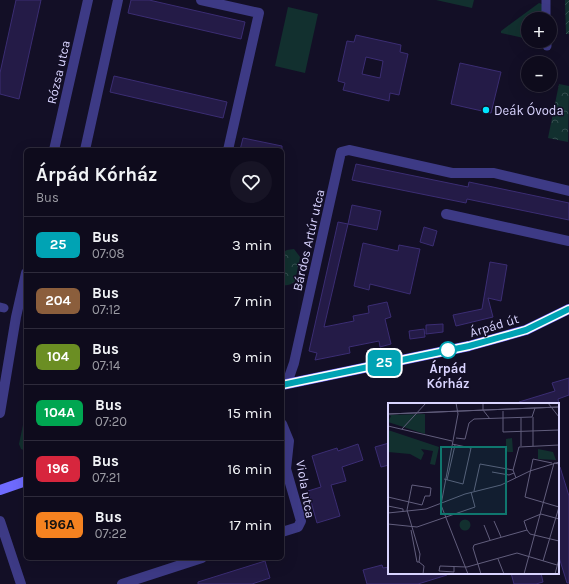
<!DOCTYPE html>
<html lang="en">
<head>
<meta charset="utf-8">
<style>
  body { margin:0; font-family:Karla,sans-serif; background:#171425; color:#f1f3f6; height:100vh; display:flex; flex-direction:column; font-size:15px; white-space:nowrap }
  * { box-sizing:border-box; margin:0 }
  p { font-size:13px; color:#9b9ba3 }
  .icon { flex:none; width:22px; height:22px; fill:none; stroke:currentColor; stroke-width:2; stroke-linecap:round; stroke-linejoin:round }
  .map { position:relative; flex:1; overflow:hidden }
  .panel { position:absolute; left:24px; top:148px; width:260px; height:412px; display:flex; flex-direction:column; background:#0e0b1c; border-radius:6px; box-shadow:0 4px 16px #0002,0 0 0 1px #2e2b3b }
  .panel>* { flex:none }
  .badge { padding:0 8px; border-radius:6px; font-size:14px; line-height:26px }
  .fabs { position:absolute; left:521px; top:12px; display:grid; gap:8px }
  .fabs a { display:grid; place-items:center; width:36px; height:36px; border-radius:50%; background:#0e0b1c; box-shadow:0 4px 16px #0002,0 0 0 1px #2e2b3b; font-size:20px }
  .map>.badge { position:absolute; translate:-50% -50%; box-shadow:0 0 0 2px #fff }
  .round { display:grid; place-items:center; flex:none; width:42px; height:42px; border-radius:21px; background:#171425 }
  .headline { display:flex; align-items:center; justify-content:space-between; height:68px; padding:0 12px }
  h1 { font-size:19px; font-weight:700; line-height:30px }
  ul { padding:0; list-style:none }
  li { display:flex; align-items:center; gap:12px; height:56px; padding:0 12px; border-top:1px solid #2e2b3b }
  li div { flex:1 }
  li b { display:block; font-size:15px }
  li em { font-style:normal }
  li .badge { min-width:44px; font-weight:700; text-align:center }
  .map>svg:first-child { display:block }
  .grass { fill:#12302f }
  .forest { fill:url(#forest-crowns) }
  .garden { fill:url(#garden-furrows) }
  .building { fill:#241b47; stroke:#3b2d73; fill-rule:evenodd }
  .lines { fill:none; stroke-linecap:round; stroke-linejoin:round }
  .pedestrian { stroke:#3d3a85; stroke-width:9 }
  .minor { stroke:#3d3a85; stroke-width:10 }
  .tertiary { stroke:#3d3a85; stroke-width:10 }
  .secondary { stroke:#6f6bff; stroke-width:10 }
  .line-casing { stroke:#fff; stroke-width:9 }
  .line { stroke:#00a3b4; stroke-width:6 }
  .poi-dot { fill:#00e5ff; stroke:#130f26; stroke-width:1.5 }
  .stop-dot { fill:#fff; stroke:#00a3b4; stroke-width:2 }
  .labels { text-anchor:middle; stroke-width:3; stroke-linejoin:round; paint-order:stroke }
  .street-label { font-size:13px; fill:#d9d4ff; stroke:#130f26 }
  .poi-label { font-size:13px; fill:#d9d4ff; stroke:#130f26; text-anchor:start }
  .stop-label { font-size:13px; font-weight:bold; fill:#d9d4ff; stroke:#130f26 }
  .inset-road { fill:none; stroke:#625e7d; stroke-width:1 }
  .view { fill:#0f766e; fill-opacity:0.15; stroke:#0f766e; stroke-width:2 }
  .inset-edge { fill:none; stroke:#d9d4ff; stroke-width:2 }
</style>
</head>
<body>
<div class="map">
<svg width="569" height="584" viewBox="0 0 569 584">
  <defs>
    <pattern id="forest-crowns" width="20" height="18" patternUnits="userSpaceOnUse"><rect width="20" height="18" fill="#12302f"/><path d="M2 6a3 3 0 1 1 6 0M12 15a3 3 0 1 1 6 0" fill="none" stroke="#344d4e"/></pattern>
    <pattern id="garden-furrows" width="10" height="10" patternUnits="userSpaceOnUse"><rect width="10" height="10" fill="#12302f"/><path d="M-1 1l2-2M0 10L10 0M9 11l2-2" fill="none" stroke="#344d4e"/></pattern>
  </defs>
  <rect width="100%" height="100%" fill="#130f26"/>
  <g class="grass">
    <path d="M436 0H474L472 8Z"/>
    <path d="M539 3 542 4 543 19H528V39L501 33V31Z"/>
    <path d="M288 7 318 14 305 73 275 66Z"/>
    <path d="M24 420H26V451L21 449 19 444Z"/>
  </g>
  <g class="forest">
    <path d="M559 84 569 86 568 142 548 138Z"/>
    <path d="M294 249 300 257 295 281C291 285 287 286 282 285V253L287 250Z"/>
  </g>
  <path class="garden" d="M565 0H569V34H566Z"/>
  <g class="building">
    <path d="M16 0H41L19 99 0 94V73Z"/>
    <path d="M131 0H149L245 22 241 39 128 13Z"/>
    <path d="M356 35 401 45 400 52 408 54 399 95 390 93 389 101 343 90 345 83 338 81 347 41 354 42ZM366 57 383 61 380 78 362 74Z"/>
    <path d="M460 63 501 72 491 113 451 104Z"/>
    <path d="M114 76 227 102 223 118 110 92Z"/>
    <path d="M243 138 282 146V150H240Z"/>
    <path d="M356 164 468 187 469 182 569 203V220L467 199 466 203 352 180Z"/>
    <path d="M352 205 381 211 377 230 348 224Z"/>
    <path d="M338 222 348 224 324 327 354 321 353 316 369 313 368 306 387 302 391 317 385 319 391 344 380 347 379 341 349 347 350 353 315 360 317 353 309 351Z"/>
    <path d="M424 227 437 231 433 246 420 242Z"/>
    <path d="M363 243 398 251 399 245 420 249 410 294 370 284 369 290 354 286Z"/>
    <path d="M490 262 507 265 501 301 488 298 493 317 456 326 453 315 482 309Z"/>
    <path d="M443 324V332L426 334V325Z"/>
    <path d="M424 329 425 337 410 339 409 331Z"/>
    <path d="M569 378V395L558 399 559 404H519V402L555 391 552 383Z"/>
    <path d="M389 443V465L381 467 375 447Z"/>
    <path d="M358 444 363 460 342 467 346 481 331 485 340 516 317 523 308 491 321 487 312 456 337 448 338 451Z"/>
    <path d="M558 467H560L569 496V583H567L558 554Z"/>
    <path d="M265 561 270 578 252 584H198V582Z"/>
    <path d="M382 565 383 568 389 567V573H447V575L418 584H367L363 570Z"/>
    <path d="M511 573H541L543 582 536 584H514Z"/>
  </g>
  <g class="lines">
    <g class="pedestrian">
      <path d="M546 0V19"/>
      <path d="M547 41V46"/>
      <path d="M0 307 4 308"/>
    </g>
    <g class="minor">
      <path d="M201 0 259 13 228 150"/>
      <path d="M85 150 118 0"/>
      <path d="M446 214 569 241"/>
      <path d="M287 383 294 363 341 152 349 150 452 173H494L569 191"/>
      <path d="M282 424 289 441 286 469 301 521 298 527 282 532"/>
      <path d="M122 584 202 558"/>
    </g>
    <g class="tertiary">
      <path d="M54 150 88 0"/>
      <path d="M0 413 16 317 26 273"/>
      <path d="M0 521 21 584"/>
    </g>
    <g class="secondary">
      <path d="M282 385 469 346 526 330 569 309"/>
      <path d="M0 490 26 481"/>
    </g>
  </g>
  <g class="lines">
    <g class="line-casing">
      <path id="line" d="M282 385 469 346 526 330 569 309"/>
    </g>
    <use href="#line" class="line"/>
  </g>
  <circle class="poi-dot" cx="486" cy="110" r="4"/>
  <circle class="stop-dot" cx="448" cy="350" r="8"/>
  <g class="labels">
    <g class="street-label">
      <text transform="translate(58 72) rotate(-77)" y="5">Rózsa utca</text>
      <text transform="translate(308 240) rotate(-77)" y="5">Bárdos Artúr utca</text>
      <text transform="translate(494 325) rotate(-17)" y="5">Árpád út</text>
      <text transform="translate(306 489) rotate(80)" y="5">Viola utca</text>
    </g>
    <g class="poi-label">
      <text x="494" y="115">Deák Óvoda</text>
    </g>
    <g class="stop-label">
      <text x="448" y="373">Árpád<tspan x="448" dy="15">Kórház</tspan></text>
    </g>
  </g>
  <g transform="translate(388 403)">
    <rect width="171" height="171" fill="#130f26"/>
    <path d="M37 11V31L0 19 3 13 0 12ZM0 27 51 44 47 62 42 61 45 48 33 46 36 50 33 57 22 51 0 49ZM150 46 165 49 168 57 150 56ZM71.5 122a5.5 5.5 0 1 1 11 0a5.5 5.5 0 1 1-11 0Z" fill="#12302f"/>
    <path d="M124 35 125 49H120L118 48V36Z" fill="#12302f"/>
    <path class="inset-road" d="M68 0 70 11 53 102 80 171M95 0V7L102 16M160 0 171 14M115 8V29L171 27M0 11 171 4M0 11 171 4M145 14V43M133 15V43M0 23 64 38M14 26 38 0M68 35 77 36 81 20 86 16 144 14 147 5M164 60 145 56 137 94 171 104M104 69 121 72 126 70M128 75 125 67 131 44 171 42M56 76 75 81 83 45 64 41M59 77 67 42M86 88 92 61 125 67M0 94 34 102M34 102 37 93H42L43 85 24 82 19 107 32 151 31 159 36 163 35 171M0 103 15 106V109M0 110 38 106 77 91 113 82 142 68 171 59M153 111 171 116M106 118 113 134M0 121 29 124 87 104 83 89M96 122 102 137M23 127 29 159H31M139 127 136 118 153 111M110 156 116 171M155 158 171 104M66 164V169L51 168 52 163 79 164 129 150 169 162M93 171 85 145 86 142 139 127 142 131 171 138M136 171 166 60 171 61M167 171 171 156"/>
    <path class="view" d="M53 44H118V111H53Z"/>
    <rect width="171" height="171" class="inset-edge"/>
  </g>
</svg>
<div class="fabs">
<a>+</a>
<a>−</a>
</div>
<b class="badge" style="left:384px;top:363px;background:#00a3b4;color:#fff">25</b>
<section class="panel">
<div class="headline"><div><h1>Árpád Kórház</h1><p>Bus</p></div><a class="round"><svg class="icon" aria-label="heart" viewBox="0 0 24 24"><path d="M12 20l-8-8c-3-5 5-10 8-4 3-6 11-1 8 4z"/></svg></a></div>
<ul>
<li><span class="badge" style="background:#00a3b4;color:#fff">25</span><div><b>Bus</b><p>07:08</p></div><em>3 min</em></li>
<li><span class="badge" style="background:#8b5e3c;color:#fff">204</span><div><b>Bus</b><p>07:12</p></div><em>7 min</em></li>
<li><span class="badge" style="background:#6b8e23;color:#fff">104</span><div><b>Bus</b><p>07:14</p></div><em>9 min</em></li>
<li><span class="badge" style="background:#00a651;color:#fff">104A</span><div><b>Bus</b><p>07:20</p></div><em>15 min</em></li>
<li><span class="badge" style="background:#d7263d;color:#fff">196</span><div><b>Bus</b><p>07:21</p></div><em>16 min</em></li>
<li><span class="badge" style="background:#f58220;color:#111">196A</span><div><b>Bus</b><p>07:22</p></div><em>17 min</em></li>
</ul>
</section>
</div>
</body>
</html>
